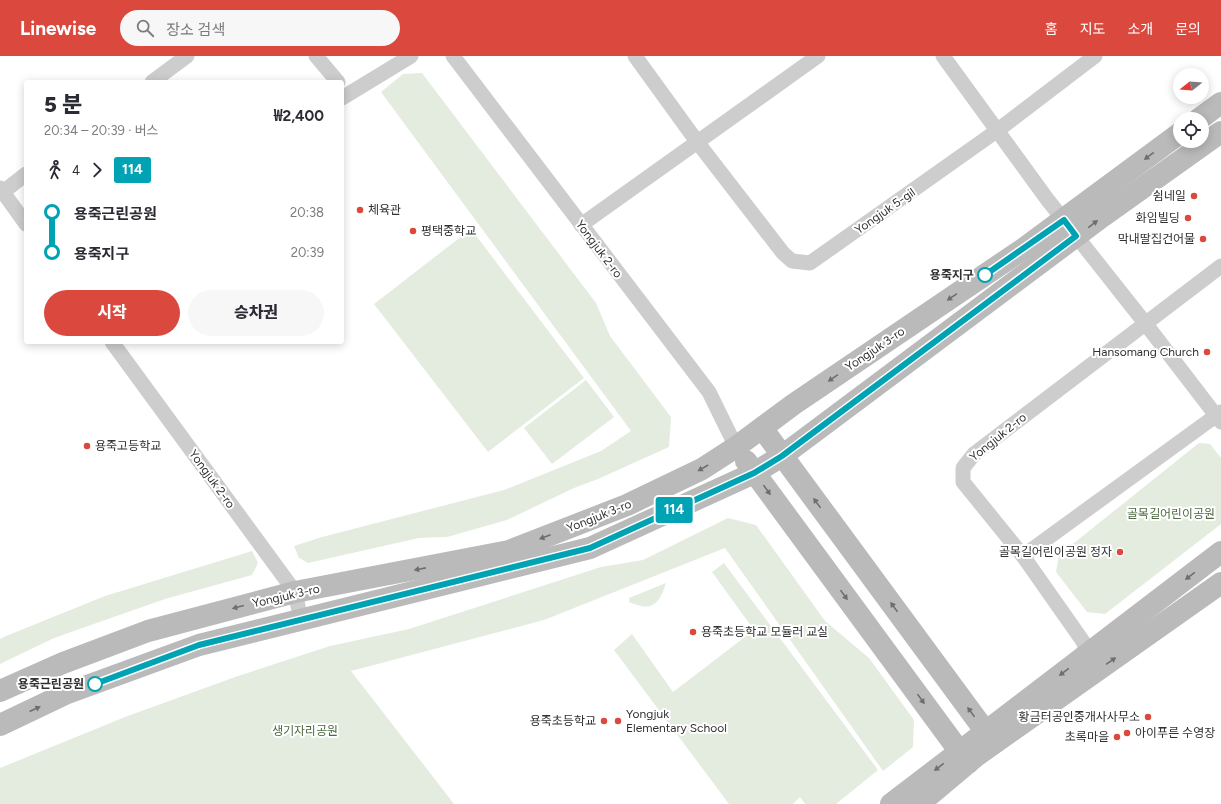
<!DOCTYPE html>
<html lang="ko">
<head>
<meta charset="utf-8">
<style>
  body { margin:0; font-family:Figtree,"Noto Sans KR",sans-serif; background:#f7f7f7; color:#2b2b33; height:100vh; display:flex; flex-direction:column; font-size:15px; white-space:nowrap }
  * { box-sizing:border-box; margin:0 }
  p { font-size:13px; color:#7c7c81 }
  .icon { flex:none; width:22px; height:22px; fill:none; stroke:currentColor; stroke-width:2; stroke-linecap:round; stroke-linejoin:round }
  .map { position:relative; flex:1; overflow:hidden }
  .sheet { position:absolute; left:24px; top:24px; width:320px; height:264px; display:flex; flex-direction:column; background:#fff; border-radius:4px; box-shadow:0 2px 10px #0003 }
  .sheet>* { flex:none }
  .badge { padding:0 8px; border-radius:3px; font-size:14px; line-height:26px }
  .needle { width:26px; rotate:253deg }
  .controls { position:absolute; left:1173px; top:12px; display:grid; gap:8px }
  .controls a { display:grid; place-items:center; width:36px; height:36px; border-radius:50%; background:#fff; box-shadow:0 2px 10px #0003; font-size:20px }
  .map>.badge { position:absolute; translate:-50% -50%; box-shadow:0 0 0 2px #fff }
  .legs { display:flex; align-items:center; gap:6px; height:44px; padding:0 20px; font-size:13px }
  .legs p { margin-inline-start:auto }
  .headline { display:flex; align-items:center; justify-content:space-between; height:68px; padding:0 20px }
  h1 { font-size:22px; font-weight:800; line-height:30px }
  .action { display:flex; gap:8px; margin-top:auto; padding:8px 20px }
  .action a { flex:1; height:46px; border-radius:24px; background:#db493e; color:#fff; font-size:16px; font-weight:800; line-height:46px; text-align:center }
  .action a+a { background:#f7f7f7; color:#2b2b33 }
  ul { padding:0 20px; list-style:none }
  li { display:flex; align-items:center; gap:14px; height:40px; font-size:15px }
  li i { display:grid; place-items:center; width:6px; height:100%; margin:0 5px; background:currentColor }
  li i::after { content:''; width:10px; height:10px; margin:-5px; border:3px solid; border-radius:50%; background:#fff }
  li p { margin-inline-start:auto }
  li:first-child i { background:linear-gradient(#0000 50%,currentColor 0) }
  li:last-child i { background:linear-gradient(currentColor 50%,#0000 0) }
  header { display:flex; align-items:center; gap:24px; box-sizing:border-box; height:56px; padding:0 20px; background:#db493e; color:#fff }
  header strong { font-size:19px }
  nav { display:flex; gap:22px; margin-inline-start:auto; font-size:14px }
  .search { width:280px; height:36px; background:#f7f7f7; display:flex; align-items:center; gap:10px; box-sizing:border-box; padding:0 14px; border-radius:22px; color:#7c7c81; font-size:15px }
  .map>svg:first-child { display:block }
  .green { fill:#e4ecdf }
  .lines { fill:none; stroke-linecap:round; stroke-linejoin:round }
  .street { stroke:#cdcdcd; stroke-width:15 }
  .secondary { stroke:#bababa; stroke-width:22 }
  .oneway { fill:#6e6e6e }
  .line-1-casing { stroke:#fff; stroke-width:9 }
  .line-1 { stroke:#00a3b4; stroke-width:6 }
  .poi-dot { fill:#db493e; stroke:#fff; stroke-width:1.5 }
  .stop-1-dot { fill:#fff; stroke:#00a3b4; stroke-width:2 }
  .labels { text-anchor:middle; stroke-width:4; stroke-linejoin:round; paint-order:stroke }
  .poi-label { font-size:12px; fill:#303030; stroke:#fff; text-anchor:end }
  .street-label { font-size:12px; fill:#303030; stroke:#fff }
  .stop-label { font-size:12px; font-weight:bold; fill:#303030; stroke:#fff; text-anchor:end }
  .park-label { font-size:12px; fill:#4d6a40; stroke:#fff }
</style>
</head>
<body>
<header>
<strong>Linewise</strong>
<div class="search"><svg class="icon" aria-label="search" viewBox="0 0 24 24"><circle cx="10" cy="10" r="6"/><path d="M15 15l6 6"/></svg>장소 검색</div>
<nav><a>홈</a><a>지도</a><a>소개</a><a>문의</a></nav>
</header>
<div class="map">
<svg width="1221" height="748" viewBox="0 0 1221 748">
  <rect width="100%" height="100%" fill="#fff"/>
  <g class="green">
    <path d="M422 17 596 247 610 280 671 361 669 391 598 423 574 432 507 464 447 481 419 482 308 507 299 502 294 490 322 481 504 434 601 395 631 375 381 36 403 18Z"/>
    <path d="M471 173 584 322 488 396 374 248Z"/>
    <path d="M586 324 614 361 552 408 524 372Z"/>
    <path d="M1199 387 1210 388 1221 402V468L1105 558 1087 556 1056 516 1059 499Z"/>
    <path d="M728 462 756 469 825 565 869 602 914 664 913 691 883 715 725 492 544 564 351 615 454 748H0V712L125 661 238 620 330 590 409 573 601 511 643 504Z"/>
    <path d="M252 495 258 507 252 519 165 543 54 582 0 608V583L6 580 105 540Z"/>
    <path d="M724 507 878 714 836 748H805L800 741 793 748H729L614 594 632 578 673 636 754 574 712 516Z"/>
    <path d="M666 527C659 549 652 556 629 546V542Z"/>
  </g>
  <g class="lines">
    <g class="street">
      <path d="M316 0 338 26"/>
      <path d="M453 0 709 336 736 391"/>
      <path d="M635 0 698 87 783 197 792 205 810 207 998 74 1095 0"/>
      <path d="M943 0 1047 143 1145 267 1221 366"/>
      <path d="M152 26 187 0"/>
      <path d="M342 42 411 0"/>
      <path d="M0 132 26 168"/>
      <path d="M3 136 26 118"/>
      <path d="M581 169 818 0"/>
      <path d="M112 286 295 536 301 564"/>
      <path d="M1023 500 1221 356"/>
      <path d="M1089 597 1082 584 1023 500 963 426V412L974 398 1221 210"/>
    </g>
    <g class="secondary">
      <path d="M1199 63 1221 47"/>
      <path d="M762 372 994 687"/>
      <path d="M746 405 968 707"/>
      <path d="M0 635 63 607 148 575 295 536 509 495 627 449 702 413 736 391 794 348 1023 193 1180 77"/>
      <path d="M0 669 65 638 199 589 590 492 754 417 782 400 1103 160 1221 76"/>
      <path d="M891 748 1221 496"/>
      <path d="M919 748 976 700 1221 527"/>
    </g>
  </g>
  <defs><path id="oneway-solid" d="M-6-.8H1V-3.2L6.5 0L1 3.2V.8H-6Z"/></defs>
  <g class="oneway">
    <use href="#oneway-solid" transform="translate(1149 100) rotate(143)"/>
    <use href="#oneway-solid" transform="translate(1093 168) rotate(-37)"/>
    <use href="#oneway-solid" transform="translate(952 241) rotate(146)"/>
    <use href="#oneway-solid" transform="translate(833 322) rotate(146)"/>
    <use href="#oneway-solid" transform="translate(703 412) rotate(150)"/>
    <use href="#oneway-solid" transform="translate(767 434) rotate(54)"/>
    <use href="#oneway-solid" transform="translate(817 447) rotate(-126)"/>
    <use href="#oneway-solid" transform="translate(545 481) rotate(159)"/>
    <use href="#oneway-solid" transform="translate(420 513) rotate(169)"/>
    <use href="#oneway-solid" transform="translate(1190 520) rotate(143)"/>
    <use href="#oneway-solid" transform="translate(844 539) rotate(54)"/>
    <use href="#oneway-solid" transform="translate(238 551) rotate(165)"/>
    <use href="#oneway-solid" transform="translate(894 551) rotate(-126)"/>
    <use href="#oneway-solid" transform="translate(1111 605) rotate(-35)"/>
    <use href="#oneway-solid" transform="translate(1064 616) rotate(143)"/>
    <use href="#oneway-solid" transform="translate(921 643) rotate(54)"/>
    <use href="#oneway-solid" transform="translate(35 653) rotate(-25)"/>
    <use href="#oneway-solid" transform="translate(971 656) rotate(-126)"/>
    <use href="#oneway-solid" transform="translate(939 711) rotate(143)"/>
  </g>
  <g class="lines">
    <g class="line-1-casing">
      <path id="line-1" d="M95 628 199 589 590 492 754 417 782 400 1076 180 1064 164 985 219"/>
    </g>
    <use href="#line-1" class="line-1"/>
  </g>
  <g class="poi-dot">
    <circle cx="1194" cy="140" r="4"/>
    <circle cx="360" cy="154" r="4"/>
    <circle cx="1188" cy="162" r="4"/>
    <circle cx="413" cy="175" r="4"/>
    <circle cx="1203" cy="183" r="4"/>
    <circle cx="1207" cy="296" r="4"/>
    <circle cx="87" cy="390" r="4"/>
    <circle cx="1120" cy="496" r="4"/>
    <circle cx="693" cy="576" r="4"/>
    <circle cx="1148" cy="661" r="4"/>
    <circle cx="604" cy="665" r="4"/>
    <circle cx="618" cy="665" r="4"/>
    <circle cx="1127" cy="677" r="4"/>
    <circle cx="1117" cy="681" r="4"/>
  </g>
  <g class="stop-1-dot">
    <circle cx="985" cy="219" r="7"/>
    <circle cx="95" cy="628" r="7"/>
  </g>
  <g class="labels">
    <g class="poi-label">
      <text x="1186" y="144">쉼네일</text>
      <text x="368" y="158" text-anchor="start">체육관</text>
      <text x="1180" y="166">화임빌딩</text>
      <text x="421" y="179" text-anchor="start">평택중학교</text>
      <text x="1195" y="187">막내딸집건어물</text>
      <text x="1199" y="300">Hansomang Church</text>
      <text x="95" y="394" text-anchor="start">용죽고등학교</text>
      <text x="1112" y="500">골목길어린이공원 정자</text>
      <text x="701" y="580" text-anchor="start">용죽초등학교 모듈러 교실</text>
      <text x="626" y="662" text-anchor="start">Yongjuk<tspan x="626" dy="14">Elementary School</tspan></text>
      <text x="1140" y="665">황금터공인중개사사무소</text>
      <text x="596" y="669">용죽초등학교</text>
      <text x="1135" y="681" text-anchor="start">아이푸른 수영장</text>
      <text x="1109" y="685">초록마을</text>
    </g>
    <g class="street-label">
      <text transform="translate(885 155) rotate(-35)" y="4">Yongjuk 5-gil</text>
      <text transform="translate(599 193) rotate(53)" y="4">Yongjuk 2-ro</text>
      <text transform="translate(875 293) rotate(-34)" y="4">Yongjuk 3-ro</text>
      <text transform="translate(998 381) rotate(-39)" y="4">Yongjuk 2-ro</text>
      <text transform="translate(212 423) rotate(54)" y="4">Yongjuk 2-ro</text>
      <text transform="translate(599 460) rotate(-22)" y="4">Yongjuk 3-ro</text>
      <text transform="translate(286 540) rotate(-13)" y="4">Yongjuk 3-ro</text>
    </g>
    <g class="stop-label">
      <text x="974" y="223">용죽지구</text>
      <text x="84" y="632">용죽근린공원</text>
    </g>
    <g class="park-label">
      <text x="1171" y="462">골목길어린이공원</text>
      <text x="305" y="679">생기자리공원</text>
    </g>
  </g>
</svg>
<div class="controls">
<a><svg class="needle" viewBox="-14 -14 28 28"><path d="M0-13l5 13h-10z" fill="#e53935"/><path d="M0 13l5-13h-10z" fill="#7c7c81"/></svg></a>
<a><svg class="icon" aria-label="locate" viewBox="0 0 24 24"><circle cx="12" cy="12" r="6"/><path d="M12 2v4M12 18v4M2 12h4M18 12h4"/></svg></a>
</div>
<b class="badge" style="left:674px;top:454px;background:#00a3b4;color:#fff">114</b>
<section class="sheet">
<div class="headline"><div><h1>5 분</h1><p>20:34 – 20:39 · 버스</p></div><b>₩2,400</b></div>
<div class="legs"><svg class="icon" aria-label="walk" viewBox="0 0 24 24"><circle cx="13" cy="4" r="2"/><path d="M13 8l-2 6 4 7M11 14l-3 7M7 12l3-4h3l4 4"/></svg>4<svg class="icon" aria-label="forward" viewBox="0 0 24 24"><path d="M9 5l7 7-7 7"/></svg><b class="badge" style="background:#00a3b4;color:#fff">114</b></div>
<ul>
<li><i style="color:#00a3b4"></i><b>용죽근린공원</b><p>20:38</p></li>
<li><i style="color:#00a3b4"></i><b>용죽지구</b><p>20:39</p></li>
</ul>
<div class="action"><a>시작</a><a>승차권</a></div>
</section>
</div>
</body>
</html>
